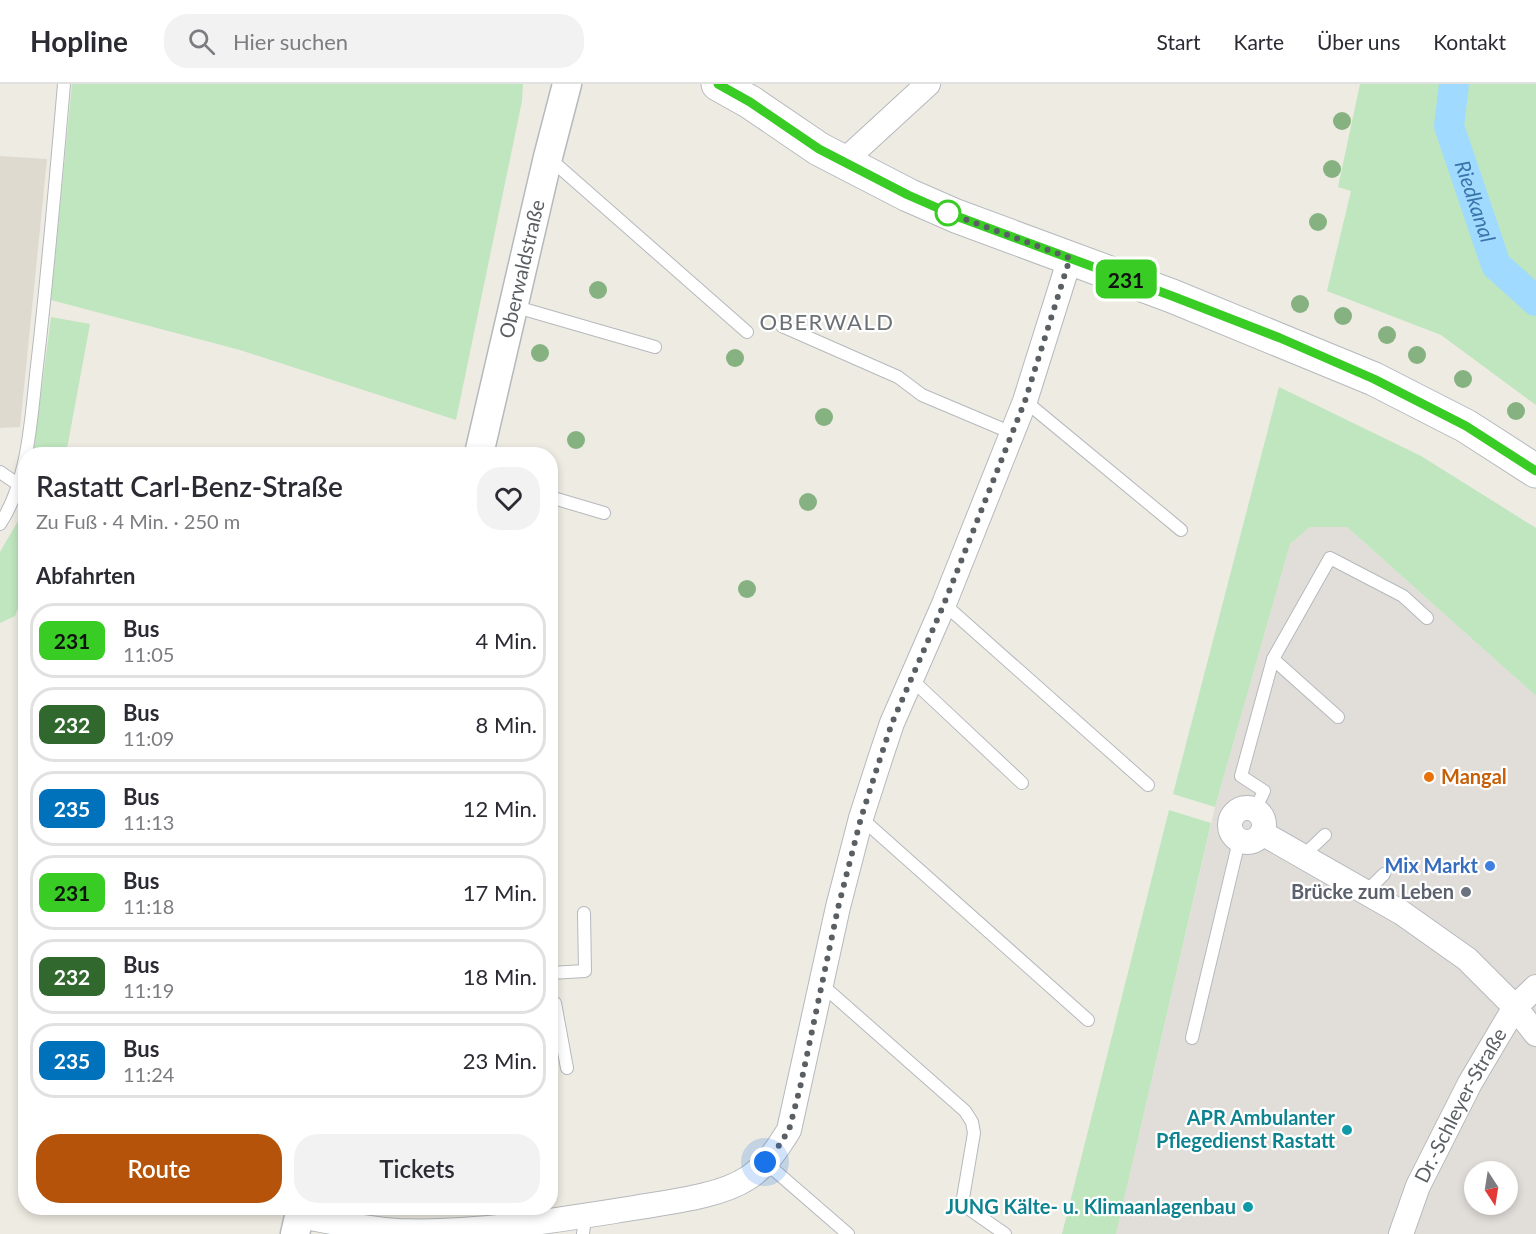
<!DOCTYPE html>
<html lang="de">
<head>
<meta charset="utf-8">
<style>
  body { margin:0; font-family:Lato,sans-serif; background:#f2f2f3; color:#2b2b33; height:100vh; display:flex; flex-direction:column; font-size:22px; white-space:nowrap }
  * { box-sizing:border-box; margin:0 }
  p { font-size:20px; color:#7c7c81 }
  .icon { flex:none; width:33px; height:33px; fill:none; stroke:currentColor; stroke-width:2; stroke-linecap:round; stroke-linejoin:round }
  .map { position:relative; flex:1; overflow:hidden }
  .sheet { position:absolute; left:18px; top:363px; width:540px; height:768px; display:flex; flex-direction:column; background:#fff; border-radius:24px; box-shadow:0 3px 9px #0003 }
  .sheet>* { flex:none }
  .badge { padding:0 12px; border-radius:9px; font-size:21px; line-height:39px }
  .needle { width:39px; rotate:168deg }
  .fabs { position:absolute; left:1464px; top:1077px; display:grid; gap:12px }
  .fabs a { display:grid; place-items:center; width:54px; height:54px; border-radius:50%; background:#fff; box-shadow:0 3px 9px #0003; font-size:30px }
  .you { position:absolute; width:30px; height:30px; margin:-15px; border:4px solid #fff; border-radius:50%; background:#1a73e8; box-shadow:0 0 0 9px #1a73e833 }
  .map>.badge { position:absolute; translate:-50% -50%; box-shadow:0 0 0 3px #fff }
  h2 { padding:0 18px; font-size:22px; line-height:54px }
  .round { display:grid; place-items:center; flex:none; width:63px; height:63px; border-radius:24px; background:#f2f2f3 }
  .overview { display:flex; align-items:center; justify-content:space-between; height:102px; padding:0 18px }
  h1 { font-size:28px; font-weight:600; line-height:45px }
  .cta { display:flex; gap:12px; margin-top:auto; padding:12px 18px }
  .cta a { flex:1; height:69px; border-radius:24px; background:#b45309; color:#fff; font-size:24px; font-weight:600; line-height:69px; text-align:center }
  .cta a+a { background:#f2f2f3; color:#2b2b33 }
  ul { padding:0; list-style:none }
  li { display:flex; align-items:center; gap:18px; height:75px; margin:0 12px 9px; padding:0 6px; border:3px solid #e1e1e2; border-radius:24px }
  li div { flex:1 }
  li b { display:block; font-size:22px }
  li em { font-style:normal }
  li .badge { min-width:66px; font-weight:700; text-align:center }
  header { display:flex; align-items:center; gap:36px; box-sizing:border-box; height:84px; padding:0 30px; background:#fff; border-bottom:2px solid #e1e1e2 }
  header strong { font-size:28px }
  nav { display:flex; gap:33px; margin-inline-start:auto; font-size:21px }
  .search { width:420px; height:54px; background:#f2f2f3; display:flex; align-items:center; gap:15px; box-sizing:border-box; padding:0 21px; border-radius:24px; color:#7c7c81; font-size:22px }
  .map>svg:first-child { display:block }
  .industrial { fill:#e1deda; fill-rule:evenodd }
  .education { fill:#dedad0 }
  .green { fill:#bfe6be }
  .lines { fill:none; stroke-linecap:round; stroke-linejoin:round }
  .canal { stroke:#a1daff; stroke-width:30 }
  .service-casing { stroke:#b5b9bd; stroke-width:14 }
  .minor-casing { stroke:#b5b9bd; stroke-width:26 }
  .tertiary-casing { stroke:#b5b9bd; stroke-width:31 }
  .secondary-casing { stroke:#b6babf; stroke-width:35 }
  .service { stroke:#fff; stroke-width:12 }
  .minor { stroke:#fff; stroke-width:24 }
  .tertiary { stroke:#fff; stroke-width:28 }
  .secondary { stroke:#fff; stroke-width:33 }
  .tree { fill:#86b281 }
  .line-casing { stroke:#fff; stroke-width:14 }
  .line { stroke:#38cc25; stroke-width:9 }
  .walk { stroke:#5a5f63; stroke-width:6; stroke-dasharray:0 10.8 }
  .stop-dot { fill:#fff; stroke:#38cc25; stroke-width:3 }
  .food-dot { fill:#e8710a; stroke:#fff; stroke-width:2 }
  .shop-dot { fill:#3f7fe0; stroke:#fff; stroke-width:2 }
  .worship-dot { fill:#6b7280; stroke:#fff; stroke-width:2 }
  .culture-dot { fill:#0f9aa8; stroke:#fff; stroke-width:2 }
  .labels { text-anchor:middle; stroke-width:4.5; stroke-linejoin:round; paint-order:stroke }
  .street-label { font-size:20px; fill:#5a5f63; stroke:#fff }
  .food-label { font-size:20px; font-weight:bold; fill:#c56008; stroke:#fff; text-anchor:start }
  .shop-label { font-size:20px; font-weight:bold; fill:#366cbe; stroke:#fff; text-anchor:end }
  .worship-label { font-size:20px; font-weight:bold; fill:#5b616d; stroke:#fff; text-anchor:end }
  .culture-label { font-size:20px; font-weight:bold; fill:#0d838f; stroke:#fff; text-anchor:end }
  .water-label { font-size:21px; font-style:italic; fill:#3975ab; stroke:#fff }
  .quarter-label { font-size:22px; letter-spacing:1.5px; fill:#6b7175; stroke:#fff }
</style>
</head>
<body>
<header>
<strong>Hopline</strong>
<div class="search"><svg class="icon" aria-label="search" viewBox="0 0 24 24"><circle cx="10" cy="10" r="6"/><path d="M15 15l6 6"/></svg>Hier suchen</div>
<nav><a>Start</a><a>Karte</a><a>Über uns</a><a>Kontakt</a></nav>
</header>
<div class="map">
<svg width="1536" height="1150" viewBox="0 0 1536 1150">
  <rect width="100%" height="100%" fill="#eeebe2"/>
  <path class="industrial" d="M1310 443H1347L1536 612V1150H1116L1215 723 1290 460ZM1474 1088H1508V1120H1474Z"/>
  <path class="education" d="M0 72 47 75 20 343 0 344Z"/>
  <g class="green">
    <path d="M72 0H523L522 17 456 336 240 266 51 216Z"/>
    <path d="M1360 0H1536V321L1441 251 1327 207 1351 107 1338 103Z"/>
    <path d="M51 233 90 240 66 370H33Z"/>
    <path d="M1279 303 1421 372 1536 444V612L1347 443H1310L1290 460 1215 723 1173 710Z"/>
    <path d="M25 425V506L15 532 0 539V468Z"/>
    <path d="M1169 726 1211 739 1116 1150H1062Z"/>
  </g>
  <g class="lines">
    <path class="canal" id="s1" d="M1454 0 1449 42 1496 181 1536 217"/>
    <g class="service-casing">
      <g id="service">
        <path d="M549 74 747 248"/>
        <path d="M513 222 655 263"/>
        <path d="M782 242 898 293 922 311 1012 349"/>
        <path d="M1025 317 1181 446"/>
        <path d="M0 388 19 401"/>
        <path d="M550 413 604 429"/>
        <path d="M0 440C29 396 31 333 37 282 48 188 56 94 64 0"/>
        <path d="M944 520 1148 701"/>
        <path d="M1273 575 1330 474 1403 512 1427 534"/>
        <path d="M910 594 1022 699"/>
        <path d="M1255 726 1264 707 1241 692 1273 575 1338 633"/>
        <path d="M861 734 1088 936"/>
        <path d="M1303 772 1325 751"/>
        <path d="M1366 808 1384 790"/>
        <path d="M550 889 585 887 584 829"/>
        <path d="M822 901 965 1027 972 1038 974 1049 962 1120 1005 1150"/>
        <path d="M550 920 555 919 567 984"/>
        <path d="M1192 954 1239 757"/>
        <path d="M765 1078 848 1150"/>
        <path d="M583 1150 585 1132"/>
      </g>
    </g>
    <g class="minor-casing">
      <g id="minor">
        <path d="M843 78 928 0"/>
        <circle cx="1247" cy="741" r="17"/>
        <path d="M1262 749 1402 829 1467 875 1515 923 1536 950"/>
        <path d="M299 1132C332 1138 365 1145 398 1147 477 1150 557 1136 634 1124 668 1118 719 1113 748 1094 766 1082 778 1064 789 1046L838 823 861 734 879 678 892 639 944 520 1025 317 1070 174"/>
        <path id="s2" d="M1401 1150 1418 1102 1470 999 1515 923 1536 903"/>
      </g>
    </g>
    <g class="tertiary-casing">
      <g id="tertiary">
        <path id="s3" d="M479 370 548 73 567 0"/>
        <path d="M295 1150 301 1124"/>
      </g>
    </g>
    <g class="secondary-casing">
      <path id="secondary" d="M718 0 750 18 819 65 908 111 956 132 1172 212 1374 295 1466 342 1536 387"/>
    </g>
    <use href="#service" class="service"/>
    <use href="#minor" class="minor"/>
    <use href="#tertiary" class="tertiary"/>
    <use href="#secondary" class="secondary"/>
  </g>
  <g class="tree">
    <circle cx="1342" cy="37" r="9"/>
    <circle cx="1332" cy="85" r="9"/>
    <circle cx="1318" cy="138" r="9"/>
    <circle cx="598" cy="206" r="9"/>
    <circle cx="1300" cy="220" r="9"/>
    <circle cx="1343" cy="232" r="9"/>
    <circle cx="1387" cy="251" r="9"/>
    <circle cx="540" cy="269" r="9"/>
    <circle cx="1417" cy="271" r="9"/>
    <circle cx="735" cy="274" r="9"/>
    <circle cx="1463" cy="295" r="9"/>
    <circle cx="1516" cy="327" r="9"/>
    <circle cx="824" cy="333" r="9"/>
    <circle cx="576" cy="356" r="9"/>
    <circle cx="808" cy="418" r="9"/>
    <circle cx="747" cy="505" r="9"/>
  </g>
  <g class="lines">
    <g class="line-casing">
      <path id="line" d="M718 0 750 18 819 65 908 111 956 132 1172 212 1280 254 1374 295 1466 342 1536 387"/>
    </g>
    <use href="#line" class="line"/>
    <path class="walk" d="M765 1078 772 1072 789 1046 800 1004 838 824 861 734 879 678 892 639 944 520 1025 317 1070 174 948 129"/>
  </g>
  <circle class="stop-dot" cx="948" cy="129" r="12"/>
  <circle class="food-dot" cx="1429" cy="693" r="6"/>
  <circle class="shop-dot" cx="1490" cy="782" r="6"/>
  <circle class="worship-dot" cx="1466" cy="808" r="6"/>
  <g class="culture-dot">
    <circle cx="1347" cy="1046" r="6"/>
    <circle cx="1248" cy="1123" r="6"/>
  </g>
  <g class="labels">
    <g class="street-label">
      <text dy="7" stroke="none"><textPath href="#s3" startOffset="190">Oberwaldstraße</textPath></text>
      <text dy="7" stroke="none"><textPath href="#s2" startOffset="142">Dr.-Schleyer-Straße</textPath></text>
    </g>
    <g class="food-label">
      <text x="1441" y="700">Mangal</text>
    </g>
    <g class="shop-label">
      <text x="1478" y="789">Mix Markt</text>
    </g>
    <g class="worship-label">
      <text x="1454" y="815">Brücke zum Leben</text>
    </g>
    <g class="culture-label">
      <text x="1335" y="1041">APR Ambulanter<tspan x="1335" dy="23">Pflegedienst Rastatt</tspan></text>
      <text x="1236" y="1130">JUNG Kälte- u. Klimaanlagenbau</text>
    </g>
    <g class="water-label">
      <text dy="7" stroke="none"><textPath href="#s1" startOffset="122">Riedkanal</textPath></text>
    </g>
    <g class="quarter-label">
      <text x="827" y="246">OBERWALD</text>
    </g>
  </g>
</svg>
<div class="fabs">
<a><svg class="needle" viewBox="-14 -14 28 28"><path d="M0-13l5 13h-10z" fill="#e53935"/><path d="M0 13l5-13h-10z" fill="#7c7c81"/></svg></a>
</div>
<div class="you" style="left:765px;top:1078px"></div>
<b class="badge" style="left:1126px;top:195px;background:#38cc25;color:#111">231</b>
<section class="sheet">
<div class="overview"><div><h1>Rastatt Carl-Benz-Straße</h1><p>Zu Fuß · 4 Min. · 250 m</p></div><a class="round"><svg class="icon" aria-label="heart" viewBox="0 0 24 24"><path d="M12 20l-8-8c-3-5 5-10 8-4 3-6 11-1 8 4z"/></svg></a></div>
<h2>Abfahrten</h2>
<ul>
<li><span class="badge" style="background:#38cc25;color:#111">231</span><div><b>Bus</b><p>11:05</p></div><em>4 Min.</em></li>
<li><span class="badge" style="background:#30682d;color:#fff">232</span><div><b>Bus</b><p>11:09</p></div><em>8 Min.</em></li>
<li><span class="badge" style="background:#0072bc;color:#fff">235</span><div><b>Bus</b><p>11:13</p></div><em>12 Min.</em></li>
<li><span class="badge" style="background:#38cc25;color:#111">231</span><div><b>Bus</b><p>11:18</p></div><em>17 Min.</em></li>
<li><span class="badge" style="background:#30682d;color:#fff">232</span><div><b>Bus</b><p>11:19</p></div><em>18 Min.</em></li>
<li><span class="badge" style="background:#0072bc;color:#fff">235</span><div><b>Bus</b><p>11:24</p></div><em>23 Min.</em></li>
</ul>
<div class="cta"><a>Route</a><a>Tickets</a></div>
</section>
</div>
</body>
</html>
